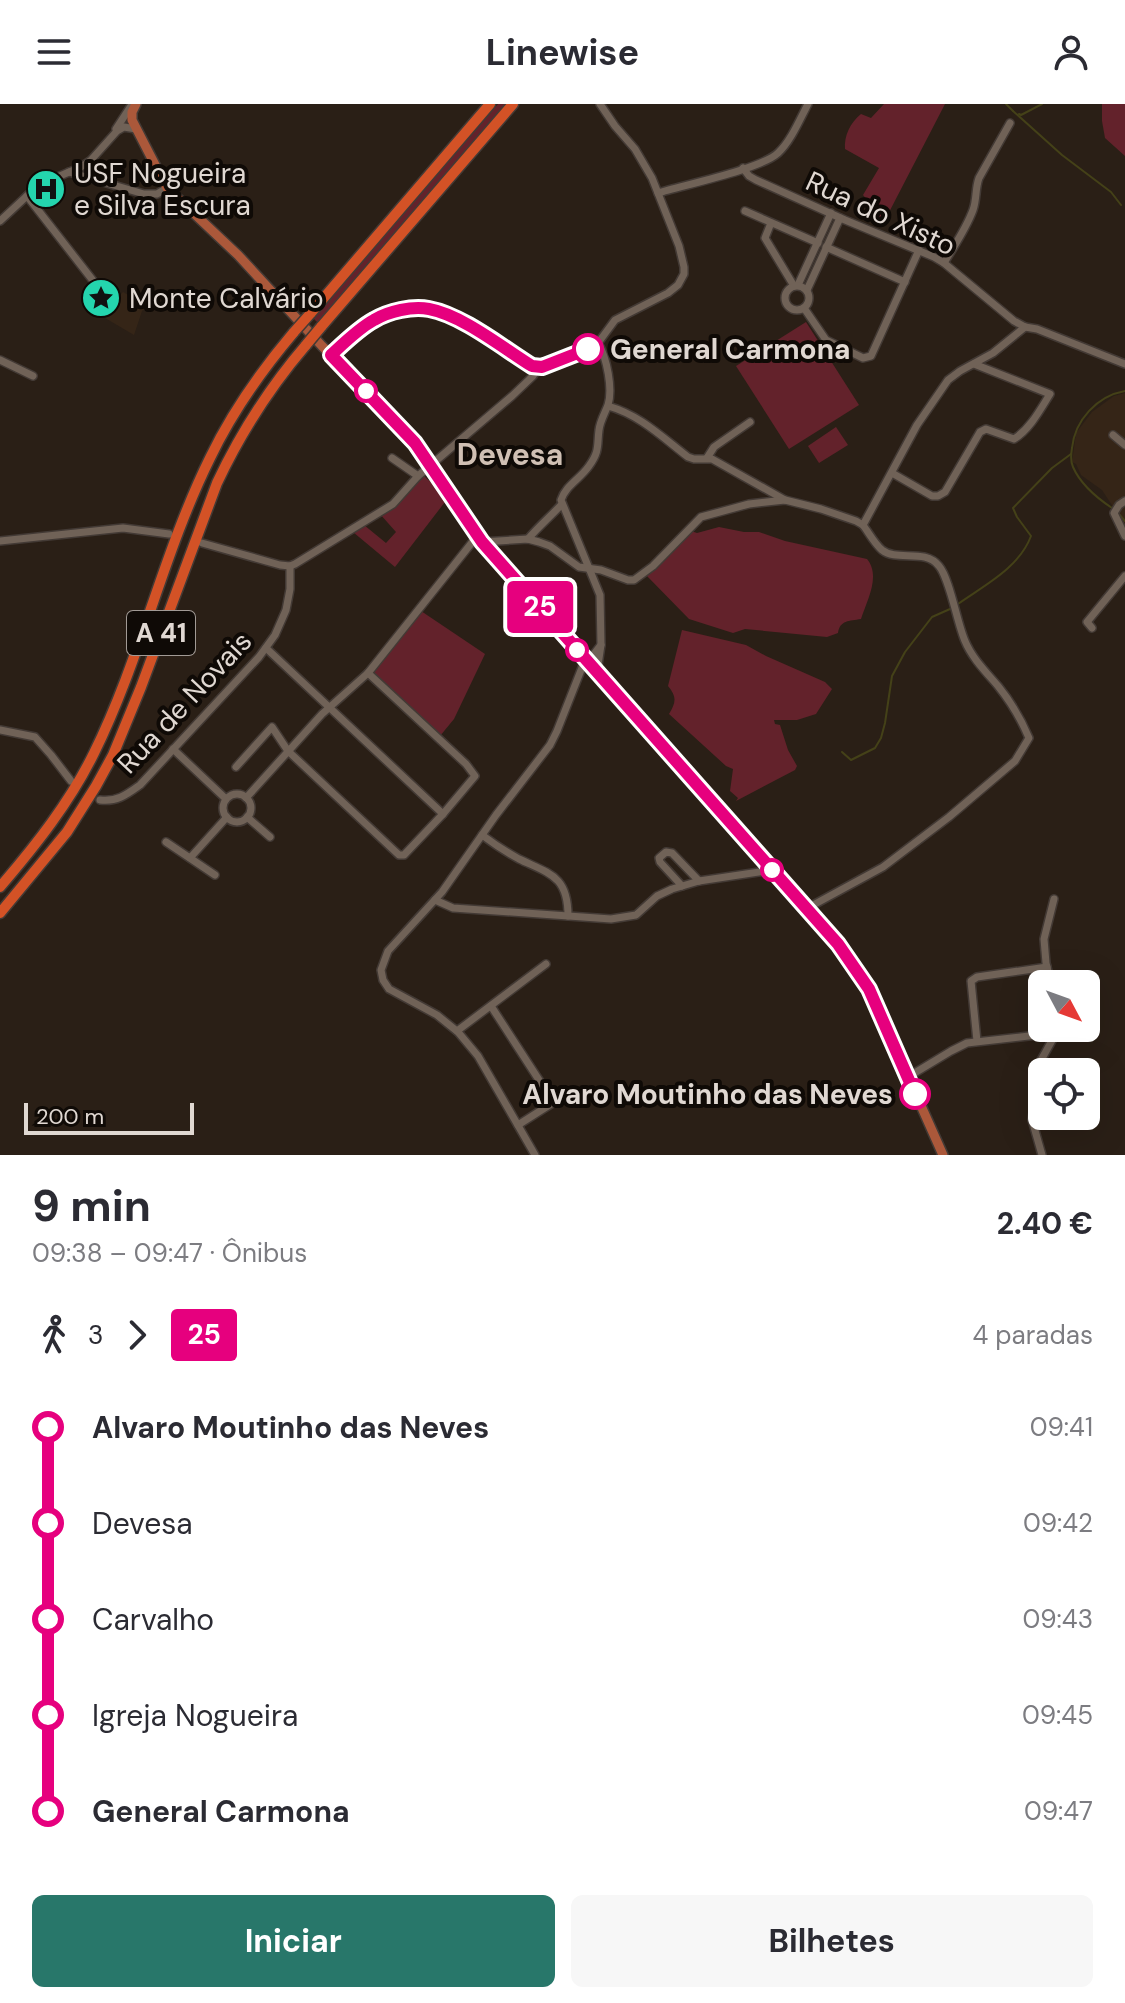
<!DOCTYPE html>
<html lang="pt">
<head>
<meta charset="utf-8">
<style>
  body { margin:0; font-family:"DM Sans",sans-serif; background:#f7f7f7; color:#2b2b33; height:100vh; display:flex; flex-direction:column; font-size:30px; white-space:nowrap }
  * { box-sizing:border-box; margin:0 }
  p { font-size:26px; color:#7c7c81 }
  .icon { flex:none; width:44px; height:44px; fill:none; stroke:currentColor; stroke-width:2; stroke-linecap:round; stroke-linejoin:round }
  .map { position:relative; height:1051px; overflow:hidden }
  .sheet { display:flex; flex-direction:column; background:#fff; flex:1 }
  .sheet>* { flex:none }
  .badge { padding:0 16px; border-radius:6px; font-size:28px; line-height:52px }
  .needle { width:52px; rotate:131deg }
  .tools { position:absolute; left:1028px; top:866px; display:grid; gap:16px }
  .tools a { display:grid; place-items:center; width:72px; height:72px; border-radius:12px; background:#fff; box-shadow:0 8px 32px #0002; font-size:40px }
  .scale { position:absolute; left:24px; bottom:20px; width:170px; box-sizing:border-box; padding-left:8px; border:4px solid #e0d8d2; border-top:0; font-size:22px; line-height:28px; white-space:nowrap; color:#e0d8d2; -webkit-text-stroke:6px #0f0a06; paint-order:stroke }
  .map>.badge { position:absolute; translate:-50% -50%; box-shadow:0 0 0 4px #fff }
  .legs { display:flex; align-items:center; gap:12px; height:88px; padding:0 32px; font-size:26px }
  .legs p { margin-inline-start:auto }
  .headline { display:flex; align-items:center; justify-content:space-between; height:136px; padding:0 32px }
  h1 { font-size:44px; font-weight:700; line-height:60px }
  .action { display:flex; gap:16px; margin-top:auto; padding:16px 32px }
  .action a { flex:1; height:92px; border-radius:12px; background:#28776a; color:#fff; font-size:32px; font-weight:700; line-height:92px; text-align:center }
  .action a+a { background:#f7f7f7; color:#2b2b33 }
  ul { padding:0 32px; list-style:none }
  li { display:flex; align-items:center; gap:28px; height:96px; font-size:30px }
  li i { display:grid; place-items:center; width:12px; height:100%; margin:0 10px; background:currentColor }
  li i::after { content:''; width:20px; height:20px; margin:-10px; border:6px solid; border-radius:50%; background:#fff }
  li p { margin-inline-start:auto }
  li:first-child i { background:linear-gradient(#0000 50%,currentColor 0) }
  li:last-child i { background:linear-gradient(currentColor 50%,#0000 0) }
  header { display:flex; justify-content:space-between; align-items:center; height:104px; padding:0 32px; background:#fff; font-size:36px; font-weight:700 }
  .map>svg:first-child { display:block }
  .built { fill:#352517 }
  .green { fill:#63222b }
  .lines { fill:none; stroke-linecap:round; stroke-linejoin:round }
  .stream { stroke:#444118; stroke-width:2 }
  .minor-casing { stroke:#433a35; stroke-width:10 }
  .major-casing { stroke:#433a35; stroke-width:12 }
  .highway-casing { stroke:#433a35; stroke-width:13 }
  .minor { stroke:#706257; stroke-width:7 }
  .major { stroke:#ab583a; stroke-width:9 }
  .highway { stroke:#d35226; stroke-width:10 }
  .highway-bridge-casing { stroke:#433a35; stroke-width:13; stroke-linecap:butt }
  .highway-bridge { stroke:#d35226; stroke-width:10 }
  .line-1-casing { stroke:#fff; stroke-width:18 }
  .line-1 { stroke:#e6007e; stroke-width:12 }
  .stop-1-dot { fill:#fff; stroke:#e6007e; stroke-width:4 }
  .labels { text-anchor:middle; stroke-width:8; stroke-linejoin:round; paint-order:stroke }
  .shield { fill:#0f0a06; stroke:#a19a95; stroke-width:2 }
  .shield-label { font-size:26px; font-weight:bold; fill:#e0d8d2 }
  .poi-label { font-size:28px; fill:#e0d8d2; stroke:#0f0a06; text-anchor:start }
  .street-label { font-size:28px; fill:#e0d8d2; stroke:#0f0a06 }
  .stop-label { font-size:28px; font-weight:bold; fill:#e0d8d2; stroke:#0f0a06; text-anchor:start }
  .neighbourhood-label { font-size:30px; font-weight:bold; fill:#d0c0b4; stroke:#0f0a06 }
</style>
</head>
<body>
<header><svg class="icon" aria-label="menu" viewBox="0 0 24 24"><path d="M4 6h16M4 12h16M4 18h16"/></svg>Linewise<svg class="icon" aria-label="person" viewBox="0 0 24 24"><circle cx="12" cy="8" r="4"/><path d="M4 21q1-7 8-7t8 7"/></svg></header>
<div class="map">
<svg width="1125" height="1051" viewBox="0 0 1125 1051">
  <rect width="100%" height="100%" fill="#2a1f16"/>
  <g class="built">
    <path d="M123 188 147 201 142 207 134 231 100 211Z"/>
    <path d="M1125 289V421L1102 386 1081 371 1076 360 1072 358 1076 329 1092 308 1114 292Z"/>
  </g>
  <g class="green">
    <path d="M498 0H506L318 219 313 214Z"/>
    <path d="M884 0H945L885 116C873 116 866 109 869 98L863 91 879 64 845 45C844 32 850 19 861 10L871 14Z"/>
    <path d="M1102 0H1125V52L1105 34 1102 17Z"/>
    <path d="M806 218 859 301 789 345 736 262Z"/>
    <path d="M836 323 848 341 819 359 808 342Z"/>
    <path d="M424 372 448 394 395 463 353 428 364 421 386 439 396 428 380 410 392 403Z"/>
    <path d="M719 423 744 428H759L785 437 867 455C881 472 867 496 861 515 849 517 840 516 838 529L827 533 745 525 733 529 689 515 646 471 691 427 697 429Z"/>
    <path d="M421 507 485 550 454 615 440 632 374 570V566Z"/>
    <path d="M682 526 746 541 766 552 825 578 832 585 816 610 797 616H774L775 620 780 621 788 646 797 662 795 666 736 697 738 694 730 687 733 665 726 662 669 610C676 598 677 593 668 582Z"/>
  </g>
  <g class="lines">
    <g class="stream">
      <path d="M1006 0 1013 7"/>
      <path d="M1013 7 1062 51 1111 88 1121 101"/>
      <path d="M1019 10 1021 11 1042 0"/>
      <path d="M1112 404C1097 394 1080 379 1073 363 1070 357 1071 350 1072 344 1075 316 1097 292 1125 287"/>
      <path d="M1119 410 1125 417"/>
      <path d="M958 500C985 481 1019 464 1031 432L1017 413 1013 404 1052 364 1071 350"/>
      <path d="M842 648 851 656 875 644 881 634 885 619 892 572 905 548 932 513 950 505"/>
    </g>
    <g class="minor-casing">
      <g id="minor">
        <path d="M116 25 131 2"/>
        <path d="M743 64 749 72 756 76 845 116 934 153 944 159 1014 217 1025 223 1037 225 1125 260"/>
        <path d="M69 68 144 90H157L167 84"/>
        <path d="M658 89C684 81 761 65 778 49 791 37 800 15 808 0"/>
        <path d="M27 92 98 183 110 196"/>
        <path d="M745 107 818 139"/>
        <path d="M0 117 29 90 48 77 81 63 91 56 117 27 124 23 136 25"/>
        <path d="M771 119 765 134 794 182"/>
        <path d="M826 143 905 178"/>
        <path d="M944 159C954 142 966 125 973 106 977 95 975 85 979 74L1010 19"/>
        <path d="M798 181 831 109"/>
        <circle cx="797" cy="194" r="12"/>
        <path d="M807 186 840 114"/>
        <path d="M804 204 826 236 863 254 871 252 919 146"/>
        <path d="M331 251C344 239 359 225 374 216 390 208 412 202 429 205 462 211 503 244 532 262L538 264 583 248 598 239 615 216 668 189 678 181 684 170V163L679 142 652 74 635 45 615 22 600 0"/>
        <path d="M0 256 33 272"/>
        <path d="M608 302C640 311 662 333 688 353L694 355H712L785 396"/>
        <path d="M1113 331 1125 341"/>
        <path d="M392 354 418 372"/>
        <path d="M707 354 714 343 750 318"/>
        <path d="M892 369 932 392H938L945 388 980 328 986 325 1014 335C1030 325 1040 306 1050 290L974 260"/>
        <path d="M1125 397 1119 401 1114 409 1125 432"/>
        <path d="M528 435C539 422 551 412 562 400"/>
        <path d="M0 437 123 424 169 430"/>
        <path d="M482 438 528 435 539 438 550 442 579 463 601 466 628 476H634L653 462 701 413 749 400 785 396 821 405 856 417 863 421"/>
        <path d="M202 439 280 461 290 462 295 460 393 400 418 372 512 292 533 272 538 264"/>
        <path d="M1092 524 1087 518 1125 472"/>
        <path d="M266 544 443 710"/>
        <path d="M597 568 601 541 600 491 561 396C566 381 580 375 589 362 600 347 597 341 599 326 600 317 605 309 608 301 613 285 607 254 598 239"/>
        <path d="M0 626 35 633 51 651 71 677"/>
        <path d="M173 645 226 695"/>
        <path d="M236 663 272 623 288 647 399 751H404L443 710 475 672 466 660 368 569"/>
        <circle cx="237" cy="704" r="14"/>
        <path d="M246 694 322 610 368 569 478 431"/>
        <path d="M100 696C117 698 126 691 140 681L259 553 275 531 286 506 290 485V462"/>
        <path d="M247 713 270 733"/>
        <path d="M482 731C494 740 506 748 519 755 550 770 568 772 568 812"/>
        <path d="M166 738 215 771"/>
        <path d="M190 754 227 713"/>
        <path d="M682 782 660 758 659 754 666 748 672 749 699 777"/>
        <path d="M435 796 453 804 611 815 636 811 657 792 672 785 699 777 772 766"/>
        <path d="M808 806 815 800 883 763 949 713 1015 657 1029 634C1021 615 1011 598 998 582 986 568 972 554 965 537 957 519 950 475 939 462 925 444 897 458 882 446 874 439 869 429 863 421L917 321 948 276 960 267 993 249 1025 223"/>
        <path d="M1051 880 1046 859 1044 835 1054 795"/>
        <path d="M491 902 552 996 551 1000 518 1021"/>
        <path d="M457 927 546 860"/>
        <path d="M977 937 971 877 977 873 1047 863"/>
        <path d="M908 973 951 947 967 939 1046 930 1053 932"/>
        <path d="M535 1051 478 952 458 928 437 911 389 885 383 876 381 866 388 847 442 788 496 711 550 641 557 627 585 556 594 550 601 541"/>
        <path d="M1042 1051 1032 1016 1040 958 1059 924"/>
      </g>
    </g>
    <g class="major-casing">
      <path id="major" d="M136 0 132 8V16L167 84 238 151 322 242 400 321 415 339 482 438 847 851 869 885 943 1051"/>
    </g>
    <g class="highway-casing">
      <g id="highway">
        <path d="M310 210 490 0"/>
        <path d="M321 223 513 0"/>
        <path d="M0 783C36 741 70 698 94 649 141 554 163 449 210 354 232 308 261 267 294 228"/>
        <path d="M0 809 67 728 96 682 113 651 141 583 217 379C241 328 270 283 306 241"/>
      </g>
    </g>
    <use href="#minor" class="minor"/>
    <use href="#major" class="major"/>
    <use href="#highway" class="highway"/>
    <g class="highway-bridge-casing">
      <g id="highway-bridge">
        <path d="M294 228 310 210"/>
        <path d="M306 241 321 223"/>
      </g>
    </g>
    <use href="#highway-bridge" class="highway-bridge"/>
  </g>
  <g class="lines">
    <g class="line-1-casing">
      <path id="line-1" d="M588 245 542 263 532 262C503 244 462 211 429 205 412 202 389 207 374 216 359 224 344 239 331 251L415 339 482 438 838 840 869 885 915 990"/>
    </g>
    <use href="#line-1" class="line-1"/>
  </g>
  <defs>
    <g id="hospital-disc" transform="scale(2)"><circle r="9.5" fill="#24d5ae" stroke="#0f0a06"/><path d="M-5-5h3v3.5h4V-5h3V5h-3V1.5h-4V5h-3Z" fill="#111"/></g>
    <g id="sight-disc" transform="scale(2)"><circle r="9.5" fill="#24d5ae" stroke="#0f0a06"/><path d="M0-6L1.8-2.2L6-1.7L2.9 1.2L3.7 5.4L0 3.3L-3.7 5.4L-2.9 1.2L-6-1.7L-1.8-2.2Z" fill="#111"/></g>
  </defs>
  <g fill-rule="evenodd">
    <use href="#hospital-disc" x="46" y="85"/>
    <use href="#sight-disc" x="101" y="194"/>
  </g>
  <g class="stop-1-dot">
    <circle cx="588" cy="245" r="14"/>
    <circle cx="366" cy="287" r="10"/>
    <circle cx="577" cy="546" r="10"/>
    <circle cx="772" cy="766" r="10"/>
    <circle cx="915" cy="990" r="14"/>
  </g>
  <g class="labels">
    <rect class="shield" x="127" y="507" width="68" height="44" rx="6"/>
    <g class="shield-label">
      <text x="161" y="538">A 41</text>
    </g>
    <g class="poi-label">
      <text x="74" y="79">USF Nogueira<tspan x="74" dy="32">e Silva Escura</tspan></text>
      <text x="129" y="204">Monte Calvário</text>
    </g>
    <g class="street-label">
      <text transform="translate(881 109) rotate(25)" y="10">Rua do Xisto</text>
      <text transform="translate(184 598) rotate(-47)" y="10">Rua de Novais</text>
    </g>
    <g class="stop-label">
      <text x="610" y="255">General Carmona</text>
      <text x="893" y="1000" text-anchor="end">Alvaro Moutinho das Neves</text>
    </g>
    <g class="neighbourhood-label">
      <text x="510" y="361">Devesa</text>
    </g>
  </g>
</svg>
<div class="tools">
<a><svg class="needle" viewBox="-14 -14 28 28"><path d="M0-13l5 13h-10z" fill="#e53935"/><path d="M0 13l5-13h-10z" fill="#7c7c81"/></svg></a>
<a><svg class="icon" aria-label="locate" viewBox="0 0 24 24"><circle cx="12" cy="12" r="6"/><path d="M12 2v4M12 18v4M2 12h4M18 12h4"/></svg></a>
</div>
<div class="scale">200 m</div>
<b class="badge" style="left:540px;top:503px;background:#e6007e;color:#fff">25</b>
</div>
<section class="sheet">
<div class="headline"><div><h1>9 min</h1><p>09:38 – 09:47 · Ônibus</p></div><b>2.40 €</b></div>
<div class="legs"><svg class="icon" aria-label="walk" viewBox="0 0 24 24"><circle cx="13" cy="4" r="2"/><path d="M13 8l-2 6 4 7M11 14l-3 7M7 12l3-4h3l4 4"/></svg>3<svg class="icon" aria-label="forward" viewBox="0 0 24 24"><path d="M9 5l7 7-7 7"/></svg><b class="badge" style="background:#e6007e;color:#fff">25</b><p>4 paradas</p></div>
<ul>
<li><i style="color:#e6007e"></i><b>Alvaro Moutinho das Neves</b><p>09:41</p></li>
<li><i style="color:#e6007e"></i><span>Devesa</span><p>09:42</p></li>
<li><i style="color:#e6007e"></i><span>Carvalho</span><p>09:43</p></li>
<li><i style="color:#e6007e"></i><span>Igreja Nogueira</span><p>09:45</p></li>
<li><i style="color:#e6007e"></i><b>General Carmona</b><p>09:47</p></li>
</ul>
<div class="action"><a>Iniciar</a><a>Bilhetes</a></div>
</section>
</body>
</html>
